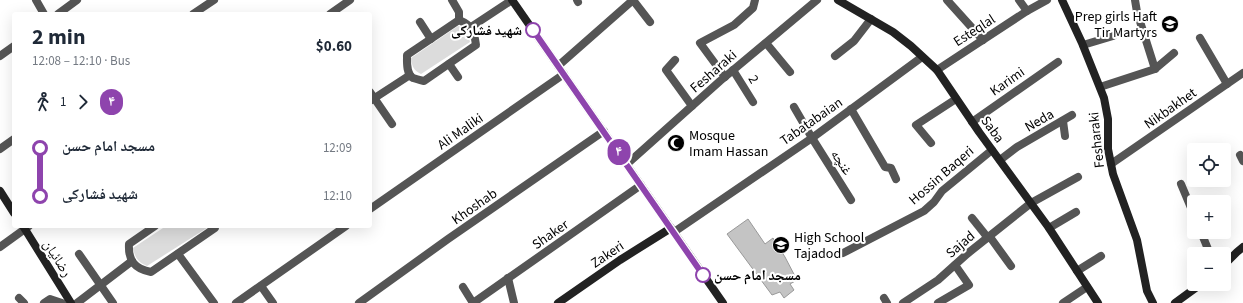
<!DOCTYPE html>
<html lang="en">
<head>
<meta charset="utf-8">
<style>
  body { margin:0; font-family:"Source Sans 3","Noto Naskh Arabic",sans-serif; background:#f2f2f3; color:#1f2937; height:100vh; display:flex; flex-direction:column; font-size:15px; white-space:nowrap }
  * { box-sizing:border-box; margin:0 }
  p { font-size:13px; color:#747a83 }
  .icon { flex:none; width:22px; height:22px; fill:none; stroke:currentColor; stroke-width:2; stroke-linecap:round; stroke-linejoin:round }
  .map { position:relative; flex:1; overflow:hidden }
  .drawer { position:absolute; left:12px; top:12px; width:360px; height:216px; display:flex; flex-direction:column; background:#fff; border-radius:4px; box-shadow:0 4px 16px #0002 }
  .drawer>* { flex:none }
  .badge { padding:0 8px; border-radius:13px; font-size:14px; line-height:26px }
  .controls { position:absolute; left:1187px; top:143px; display:grid; gap:8px }
  .controls a { display:grid; place-items:center; width:44px; height:44px; border-radius:4px; background:#fff; box-shadow:0 4px 16px #0002; font-size:20px }
  .map>.badge { position:absolute; translate:-50% -50%; box-shadow:0 0 0 2px #fff }
  .legs { display:flex; align-items:center; gap:6px; height:44px; padding:0 20px; font-size:13px }
  .legs p { margin-inline-start:auto }
  .summary { display:flex; align-items:center; justify-content:space-between; height:68px; padding:0 20px }
  h1 { font-size:22px; font-weight:700; line-height:30px }
  ul { padding:0 20px; list-style:none }
  li { display:flex; align-items:center; gap:14px; height:48px; font-size:15px }
  li i { display:grid; place-items:center; width:6px; height:100%; margin:0 5px; background:currentColor }
  li i::after { content:''; width:10px; height:10px; margin:-5px; border:3px solid; border-radius:50%; background:#fff }
  li p { margin-inline-start:auto }
  li:first-child i { background:linear-gradient(#0000 50%,currentColor 0) }
  li:last-child i { background:linear-gradient(currentColor 50%,#0000 0) }
  .map>svg:first-child { display:block }
  .green { fill:#dcdcdc }
  .building { fill:#c4c4c4; stroke:#999 }
  .lines { fill:none; stroke-linecap:round; stroke-linejoin:round }
  .street { stroke:#555; stroke-width:8 }
  .secondary { stroke:#222; stroke-width:8 }
  .line-1-casing { stroke:#fff; stroke-width:9 }
  .line-1 { stroke:#8e44ad; stroke-width:6 }
  .stop-1-dot { fill:#fff; stroke:#8e44ad; stroke-width:2 }
  .labels { text-anchor:middle; stroke-width:4; stroke-linejoin:round; paint-order:stroke }
  .poi-label { font-size:14px; fill:#000; stroke:#fff; text-anchor:start }
  .stop-label { font-size:14px; font-weight:bold; fill:#000; stroke:#fff; text-anchor:end }
  .street-label { font-size:14px; fill:#000; stroke:#fff }
</style>
</head>
<body>
<div class="map">
<svg width="1243" height="303" viewBox="0 0 1243 303">
  <rect width="100%" height="100%" fill="#fff"/>
  <g class="green">
    <path d="M458 26C465 27 468 35 470 42L421 74C413 70 412 66 411 58Z"/>
    <path d="M166 226H210L147 266C138 262 135 258 133 248Z"/>
  </g>
  <path class="building" d="M748 219 765 244 773 238 785 257 797 280 790 284 794 290 784 298 780 292 772 295 727 234Z"/>
  <g class="lines">
    <g class="street">
      <path d="M36 0 44 14"/>
      <path d="M452 0 459 12V20"/>
      <path d="M577 0 578 2"/>
      <path d="M633 0 650 22"/>
      <path d="M947 0 983 40"/>
      <path d="M1019 0 1027 11"/>
      <path d="M1135 0 1137 12 1155 69"/>
      <path d="M58 14 77 0"/>
      <path d="M193 14 214 0"/>
      <path d="M330 14 350 0"/>
      <path d="M459 20C473 26 474 31 476 45L424 81C420 80 416 79 413 78 406 74 407 62 407 55Z"/>
      <path d="M420 22 431 39"/>
      <path d="M471 27 512 0"/>
      <path d="M1200 38 1227 84"/>
      <path d="M766 43 790 72"/>
      <path d="M1083 45 1113 36"/>
      <path d="M0 56 14 46"/>
      <path d="M835 56 854 41 871 19"/>
      <path d="M675 60 666 70 692 106"/>
      <path d="M449 64 458 77"/>
      <path d="M558 66 633 0"/>
      <path d="M733 70 753 102"/>
      <path d="M937 70 1027 11 1047 0"/>
      <path d="M725 77 700 43 734 25 753 8 755 0"/>
      <path d="M1100 87 1155 69 1174 53"/>
      <path d="M370 92 392 124"/>
      <path d="M370 101 410 75"/>
      <path d="M794 107 812 138 851 200"/>
      <path d="M851 109 885 167 891 168 896 179"/>
      <path d="M1063 121 1065 136"/>
      <path d="M972 122 1058 62"/>
      <path d="M931 143 916 125 956 99"/>
      <path d="M0 149 14 139"/>
      <path d="M1240 155 1243 161"/>
      <path d="M1000 160 1017 147 1072 115"/>
      <path d="M627 164 720 81 817 0"/>
      <path d="M1111 164 1243 73"/>
      <path d="M1181 184 1194 215"/>
      <path d="M370 209 564 74"/>
      <path d="M972 218 988 238"/>
      <path d="M155 226 129 244C128 261 135 269 151 272L215 228V226"/>
      <path d="M1049 228 1076 212"/>
      <path d="M674 232 812 138 922 57"/>
      <path d="M1201 232 1210 254"/>
      <path d="M990 237 1011 266"/>
      <path d="M0 247 29 226"/>
      <path d="M843 253 924 211 934 202 942 191 992 150"/>
      <path d="M79 254 113 303"/>
      <path d="M178 254 214 303"/>
      <path d="M1077 271 1101 256"/>
      <path d="M508 278 514 303"/>
      <path d="M261 286 273 303"/>
      <path d="M463 287 473 303"/>
      <path d="M19 298 24 303"/>
      <path d="M884 298 887 303"/>
      <path d="M44 303 50 299 62 303"/>
      <path d="M77 303 132 261"/>
      <path d="M236 303 346 226"/>
      <path d="M359 303 448 239 604 131"/>
      <path d="M473 303 641 185"/>
      <path d="M903 303 938 280 967 254 1031 203 1078 177"/>
      <path d="M938 303 969 285 955 265"/>
      <path d="M1063 303 1087 287"/>
    </g>
    <g class="secondary">
      <path d="M512 0 723 303"/>
      <path d="M838 0 893 32 911 46 937 70 979 132 1049 228 1098 303"/>
      <path d="M1062 0 1082 43 1104 98 1108 119V149L1113 174 1137 240 1147 291 1153 303"/>
      <path d="M0 191 14 213"/>
      <path d="M23 226 71 303"/>
      <path d="M1224 265 1237 252 1243 247"/>
      <path d="M558 303 620 260 671 228"/>
      <path d="M1175 303 1201 284"/>
    </g>
  </g>
  <g class="lines">
    <g class="line-1-casing">
      <path id="line-1" d="M533 30 703 275"/>
    </g>
    <use href="#line-1" class="line-1"/>
  </g>
  <defs>
    <g id="school-disc" transform="scale(0.9)"><circle r="9.5" fill="#000" stroke="#fff"/><path d="M0-5L7-2L0 1L-7-2ZM-4 1L0 2.5L4 1V4Q0 6-4 4Z" fill="#fff"/></g>
    <g id="mosque-disc" transform="scale(0.9)"><circle r="9.5" fill="#000" stroke="#fff"/><path d="M3.5-4.9A6 6 0 1 0 3.5 4.9A5 5 0 1 1 3.5-4.9Z" fill="#fff"/></g>
  </defs>
  <g fill-rule="evenodd">
    <use href="#school-disc" x="1170" y="24"/>
    <use href="#mosque-disc" x="676" y="143"/>
    <use href="#school-disc" x="781" y="245"/>
  </g>
  <g class="stop-1-dot">
    <circle cx="533" cy="30" r="7"/>
    <circle cx="703" cy="275" r="7"/>
  </g>
  <g class="labels">
    <g class="poi-label">
      <text x="1157" y="21" text-anchor="end">Prep girls Haft<tspan x="1157" dy="16">Tir Martyrs</tspan></text>
      <text x="689" y="140">Mosque<tspan x="689" dy="16">Imam Hassan</tspan></text>
      <text x="794" y="242">High School<tspan x="794" dy="16">Tajadod</tspan></text>
    </g>
    <g class="stop-label">
      <text x="522" y="35">شهید فشارکی</text>
      <text x="714" y="280" text-anchor="start">مسجد امام حسن</text>
    </g>
    <g class="street-label">
      <text transform="translate(974 30) rotate(-33)" y="5">Esteqlal</text>
      <text transform="translate(713 71) rotate(-41)" y="5">Fesharaki</text>
      <text transform="translate(754 79) rotate(59)" y="5">2</text>
      <text transform="translate(1007 81) rotate(-35)" y="5">Karimi</text>
      <text transform="translate(1170 108) rotate(-35)" y="5">Nikbakhet</text>
      <text transform="translate(1039 120) rotate(-30)" y="5">Neda</text>
      <text transform="translate(811 121) rotate(-35)" y="5">Tabatabaian</text>
      <text transform="translate(993 129) rotate(54)" y="5">Saba</text>
      <text transform="translate(460 131) rotate(-35)" y="5">Ali Maliki</text>
      <text transform="translate(1096 140) rotate(-96)" y="5">Fesharaki</text>
      <text transform="translate(842 162) rotate(57)" y="5">غنچه</text>
      <text transform="translate(941 175) rotate(-41)" y="5">Hossin Baqeri</text>
      <text transform="translate(474 206) rotate(-35)" y="5">Khoshab</text>
      <text transform="translate(550 234) rotate(-35)" y="5">Shaker</text>
      <text transform="translate(960 244) rotate(-40)" y="5">Sajad</text>
      <text transform="translate(607 254) rotate(-34)" y="5">Zakeri</text>
      <text transform="translate(58 258) rotate(58)" y="5">رضائیان</text>
    </g>
  </g>
</svg>
<div class="controls">
<a><svg class="icon" aria-label="locate" viewBox="0 0 24 24"><circle cx="12" cy="12" r="6"/><path d="M12 2v4M12 18v4M2 12h4M18 12h4"/></svg></a>
<a>+</a>
<a>−</a>
</div>
<b class="badge" style="left:619px;top:152px;background:#8e44ad;color:#fff">۴</b>
<section class="drawer">
<div class="summary"><div><h1>2 min</h1><p>12:08 – 12:10 · Bus</p></div><b>$0.60</b></div>
<div class="legs"><svg class="icon" aria-label="walk" viewBox="0 0 24 24"><circle cx="13" cy="4" r="2"/><path d="M13 8l-2 6 4 7M11 14l-3 7M7 12l3-4h3l4 4"/></svg>1<svg class="icon" aria-label="forward" viewBox="0 0 24 24"><path d="M9 5l7 7-7 7"/></svg><b class="badge" style="background:#8e44ad;color:#fff">۴</b></div>
<ul>
<li><i style="color:#8e44ad"></i><b>مسجد امام حسن</b><p>12:09</p></li>
<li><i style="color:#8e44ad"></i><b>شهید فشارکی</b><p>12:10</p></li>
</ul>
</section>
</div>
</body>
</html>
